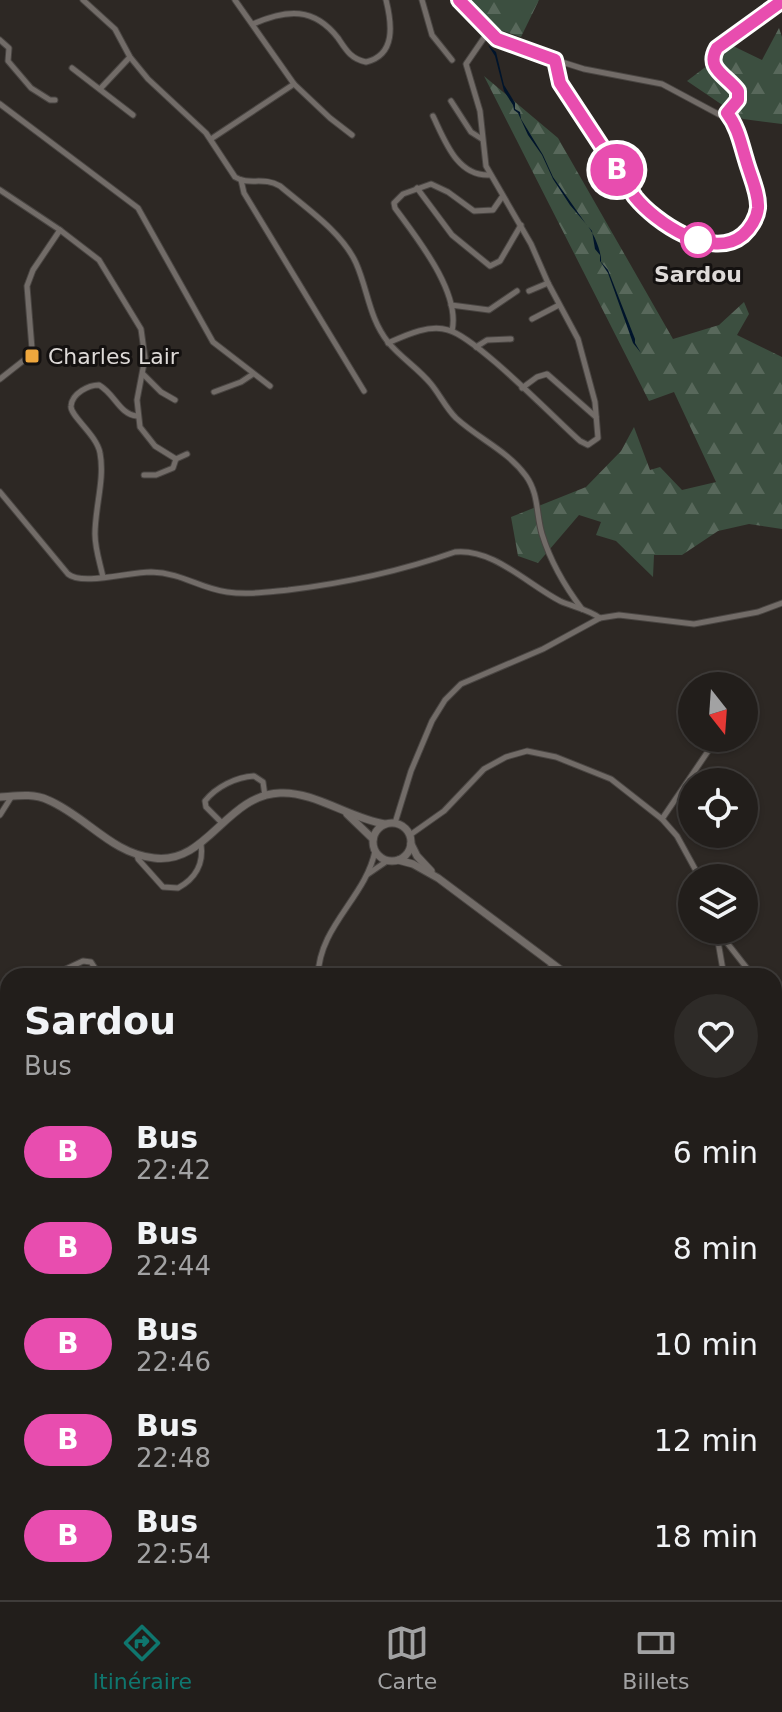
<!DOCTYPE html>
<html lang="fr">
<head>
<meta charset="utf-8">
<style>
  body { margin:0; font-family:"DejaVu Sans",sans-serif; background:#2e2b28; color:#f1f3f6; height:100vh; display:flex; flex-direction:column; font-size:30px; white-space:nowrap }
  * { box-sizing:border-box; margin:0 }
  p { font-size:26px; color:#a2a2a3 }
  .icon { flex:none; width:44px; height:44px; fill:none; stroke:currentColor; stroke-width:2; stroke-linecap:round; stroke-linejoin:round }
  .map { position:relative; flex:1; overflow:hidden }
  .side { position:absolute; left:0px; top:968px; width:782px; height:632px; display:flex; flex-direction:column; background:#221e1b; border-radius:24px 24px 0 0; box-shadow:0 2px 6px #0004,0 0 0 2px #3f3c3a }
  .side>* { flex:none }
  .badge { padding:0 16px; border-radius:26px; font-size:28px; line-height:52px }
  .needle { width:52px; rotate:163deg }
  .controls { position:absolute; left:678px; top:672px; display:grid; gap:16px }
  .controls a { display:grid; place-items:center; width:80px; height:80px; border-radius:50%; background:#221e1b; box-shadow:0 2px 6px #0004,0 0 0 2px #3f3c3a; font-size:40px }
  .map>.badge { position:absolute; translate:-50% -50%; box-shadow:0 0 0 4px #fff }
  .round { display:grid; place-items:center; flex:none; width:84px; height:84px; border-radius:42px; background:#2e2b28 }
  .head { display:flex; align-items:center; justify-content:space-between; height:136px; padding:0 24px }
  h1 { font-size:38px; font-weight:700; line-height:60px }
  ul { padding:0; list-style:none }
  li { display:flex; align-items:center; gap:24px; height:96px; padding:0 24px }
  li div { flex:1 }
  li b { display:block; font-size:30px }
  li em { font-style:normal }
  li .badge { min-width:88px; font-weight:700; text-align:center }
  .tab-bar { display:flex; justify-content:space-around; align-items:center; height:112px; border-top:2px solid #3f3c3a; background:#221e1b; font-size:22px; color:#a2a2a3 }
  .tab-bar a { display:grid; justify-items:center; gap:4px }
  .tab-bar .on { color:#0f766e }
  .map>svg:first-child { display:block }
  .forest { fill:url(#forest-firs) }
  .water { fill:#00142b }
  .lines { fill:none; stroke-linecap:round; stroke-linejoin:round }
  .stream { stroke:#00142b; stroke-width:2 }
  .minor-casing { stroke:#494542; stroke-width:7 }
  .tertiary-casing { stroke:#494542; stroke-width:9 }
  .minor { stroke:#726c68; stroke-width:5 }
  .tertiary { stroke:#726c68; stroke-width:7 }
  .line-casing { stroke:#fff; stroke-width:18 }
  .line { stroke:#e84daf; stroke-width:12 }
  .stop-dot { fill:#fff; stroke:#e84daf; stroke-width:4 }
  .poi-dot { fill:#efa73d; stroke:#141110; stroke-width:3 }
  .labels { text-anchor:middle; stroke-width:6; stroke-linejoin:round; paint-order:stroke }
  .stop-label { font-size:22px; font-weight:bold; fill:#dedad8; stroke:#141110 }
  .poi-label { font-size:22px; fill:#dedad8; stroke:#141110; text-anchor:start }
</style>
</head>
<body>
<div class="map">
<svg width="782" height="1600" viewBox="0 0 782 1600">
  <defs>
    <pattern id="forest-firs" width="22" height="20" patternUnits="userSpaceOnUse" patternTransform="scale(2)"><rect width="22" height="20" fill="#3c4f40"/><path d="M5 1l3.5 6h-7zM16 11l3.5 6h-7z" fill="#58685b"/></pattern>
  </defs>
  <rect width="100%" height="100%" fill="#2d2824"/>
  <g class="forest">
    <path d="M470 0H539L521 37 491 27Z"/>
    <path d="M779 28 782 37V124L743 119 687 81 733 46 762 60Z"/>
    <path d="M484 76 558 138 673 339 719 325 744 302 749 314 737 335 782 357V529L749 524 718 531 682 555H654L653 577 616 541 596 535 601 522 579 515 538 563 518 556 511 517 586 487 621 451 634 427 650 470 660 467 682 490 716 482 674 392 649 401Z"/>
    <path d="M0 1241 3 1246 8 1243V1514L0 1509Z"/>
    <path d="M774 1443 782 1444V1600H251L244 1592H774Z"/>
    <path d="M8 1582V1592H103L114 1600H6L1 1588Z"/>
  </g>
  <path class="water" d="M488 45 496 52 504 85 515 103V109L520 112 521 119 543 155 553 177 586 224C593 231 602 252 601 262L608 270 635 339V343L641 353 633 343 608 273 600 261V255L595 249 592 231 570 205 553 179 542 155 528 135 518 113 514 110 513 105 504 91 495 56Z"/>
  <g class="lines">
    <path class="stream" d="M772 1600 774 1596 782 1593"/>
    <g class="minor-casing">
      <g id="minor">
        <path d="M83 0 115 29 130 57 148 79 206 133 235 177C249 186 263 176 280 186 306 208 342 232 356 263 368 290 369 318 388 342 401 358 418 368 431 384 440 395 446 408 456 418 479 439 508 451 526 476 539 494 536 514 542 534 550 560 566 588 582 609"/>
        <path d="M235 0 294 84 330 118 352 135"/>
        <path d="M422 0 432 35 452 60"/>
        <path d="M459 0 488 32 511 46 584 69 662 84 720 115C768 102 712 75 712 60 712 56 715 51 717 48L782 1"/>
        <path d="M253 24C287 9 314 7 338 38 346 50 351 59 366 62 396 55 392 24 386 0"/>
        <path d="M0 40 9 48 8 61 31 88 50 100H55"/>
        <path d="M555 60 560 83 642 207C664 230 721 261 747 231 752 225 757 217 758 208 759 193 750 175 746 160 741 144 738 127 727 113"/>
        <path d="M72 68 133 115"/>
        <path d="M100 89 130 57"/>
        <path d="M451 101 471 132 482 139"/>
        <path d="M0 104 138 208 213 342 270 386"/>
        <path d="M433 116C445 141 457 176 489 175"/>
        <path d="M211 139 294 84"/>
        <path d="M241 180 244 193 364 391"/>
        <path d="M417 188 452 235 490 266 500 261 521 225"/>
        <path d="M0 190 60 230 99 260 141 329 145 358 137 400 140 427 155 446 176 459 173 468 156 475H144"/>
        <path d="M529 291 548 283"/>
        <path d="M451 305 489 310 517 291"/>
        <path d="M532 319 559 305"/>
        <path d="M452 331C461 292 416 237 395 208L394 203 403 194 431 184 448 192 474 211 493 210 502 197"/>
        <path d="M388 343C406 335 429 324 448 330 476 337 554 418 580 441L588 445 598 438 595 402 578 339 548 283 531 244 486 166 480 111 466 64 488 32"/>
        <path d="M476 347 487 340 511 339"/>
        <path d="M143 374 161 392 175 400"/>
        <path d="M0 379 28 357 32 349 27 286 33 270 60 230"/>
        <path d="M522 388 537 377 547 374 596 417"/>
        <path d="M214 392 241 382 253 374"/>
        <path d="M176 459 187 454"/>
        <path d="M0 492 68 574C82 586 129 572 151 572 183 573 198 588 227 592 248 595 267 592 288 590 347 583 398 572 455 552 493 548 527 584 560 601 573 607 588 609 600 618"/>
        <path d="M103 577C100 563 95 549 95 534 95 507 105 479 100 453 97 435 70 416 71 406 72 393 89 385 99 385 115 394 119 414 137 416"/>
        <path d="M0 815 12 796"/>
        <path d="M662 819 717 738"/>
        <path d="M221 822 206 807 205 801C216 787 236 777 254 776L263 782 265 796"/>
        <path d="M395 823 411 771 432 721 445 700 461 684 543 649 600 618 619 615 694 624 758 612 782 603"/>
        <path d="M410 835 444 811 484 769 506 757 527 751 556 757 611 779 662 819 677 836 700 878"/>
        <path d="M137 855 138 859 163 887 178 888C195 879 204 864 201 844"/>
        <path d="M368 874 387 861"/>
        <path d="M716 930 724 976"/>
        <path d="M717 930 753 976"/>
        <path d="M51 976 83 961 91 962 100 976"/>
        <path d="M318 976C319 926 366 897 375 851"/>
        <path d="M543 976 553 964"/>
        <path d="M774 998 782 1005"/>
        <path d="M774 1093 782 1080"/>
        <path d="M0 1150 8 1146"/>
        <path d="M0 1511 8 1517"/>
        <path d="M94 1592 104 1600"/>
      </g>
    </g>
    <g class="tertiary-casing">
      <g id="tertiary">
        <path d="M0 797C16 796 33 793 48 800 86 816 112 854 154 858 207 865 226 795 280 793 314 791 351 819 385 824"/>
        <path d="M347 814 373 839"/>
        <circle cx="392" cy="842" r="19"/>
        <path d="M411 844 417 856 431 871"/>
        <path d="M398 860 413 864 438 878 569 976"/>
        <path d="M774 1237 782 1255"/>
      </g>
    </g>
    <use href="#minor" class="minor"/>
    <use href="#tertiary" class="tertiary"/>
  </g>
  <g class="lines">
    <g class="line-casing">
      <path id="line" d="M459 0 497 39 555 60 560 83 635 197C655 222 712 261 743 235 750 229 757 218 758 208 759 193 750 175 746 160 741 144 738 127 727 113L738 100V91C726 75 705 69 717 48L782 1"/>
    </g>
    <use href="#line" class="line"/>
  </g>
  <circle class="stop-dot" cx="698" cy="240" r="16"/>
  <rect class="poi-dot" x="24" y="348" width="16" height="16" rx="4"/>
  <g class="labels">
    <g class="stop-label">
      <text x="698" y="282">Sardou</text>
    </g>
    <g class="poi-label">
      <text x="48" y="364">Charles Lair</text>
    </g>
  </g>
</svg>
<div class="controls">
<a><svg class="needle" viewBox="-14 -14 28 28"><path d="M0-13l5 13h-10z" fill="#e53935"/><path d="M0 13l5-13h-10z" fill="#a2a2a3"/></svg></a>
<a><svg class="icon" aria-label="locate" viewBox="0 0 24 24"><circle cx="12" cy="12" r="6"/><path d="M12 2v4M12 18v4M2 12h4M18 12h4"/></svg></a>
<a><svg class="icon" aria-label="layers" viewBox="0 0 24 24"><path d="M12 4l9 5-9 5-9-5zM3 14l9 5 9-5"/></svg></a>
</div>
<b class="badge" style="left:617px;top:170px;background:#e84daf;color:#fff">B</b>
<section class="side">
<div class="head"><div><h1>Sardou</h1><p>Bus</p></div><a class="round"><svg class="icon" aria-label="heart" viewBox="0 0 24 24"><path d="M12 20l-8-8c-3-5 5-10 8-4 3-6 11-1 8 4z"/></svg></a></div>
<ul>
<li><span class="badge" style="background:#e84daf;color:#fff">B</span><div><b>Bus</b><p>22:42</p></div><em>6 min</em></li>
<li><span class="badge" style="background:#e84daf;color:#fff">B</span><div><b>Bus</b><p>22:44</p></div><em>8 min</em></li>
<li><span class="badge" style="background:#e84daf;color:#fff">B</span><div><b>Bus</b><p>22:46</p></div><em>10 min</em></li>
<li><span class="badge" style="background:#e84daf;color:#fff">B</span><div><b>Bus</b><p>22:48</p></div><em>12 min</em></li>
<li><span class="badge" style="background:#e84daf;color:#fff">B</span><div><b>Bus</b><p>22:54</p></div><em>18 min</em></li>
</ul>
</section>
</div>
<nav class="tab-bar">
<a class="on"><svg class="icon" aria-label="directions" viewBox="0 0 24 24"><path d="M12 3l9 9-9 9-9-9zM9 14v-3h6M13 9l2 2-2 2"/></svg>Itinéraire</a>
<a><svg class="icon" aria-label="map" viewBox="0 0 24 24"><path d="M3 6l6-2 6 2 6-2v14l-6 2-6-2-6 2zM9 4v14M15 6v14"/></svg>Carte</a>
<a><svg class="icon" aria-label="tickets" viewBox="0 0 24 24"><path d="M3 7h18v10H3zM15 7v10"/></svg>Billets</a>
</nav>
</body>
</html>
